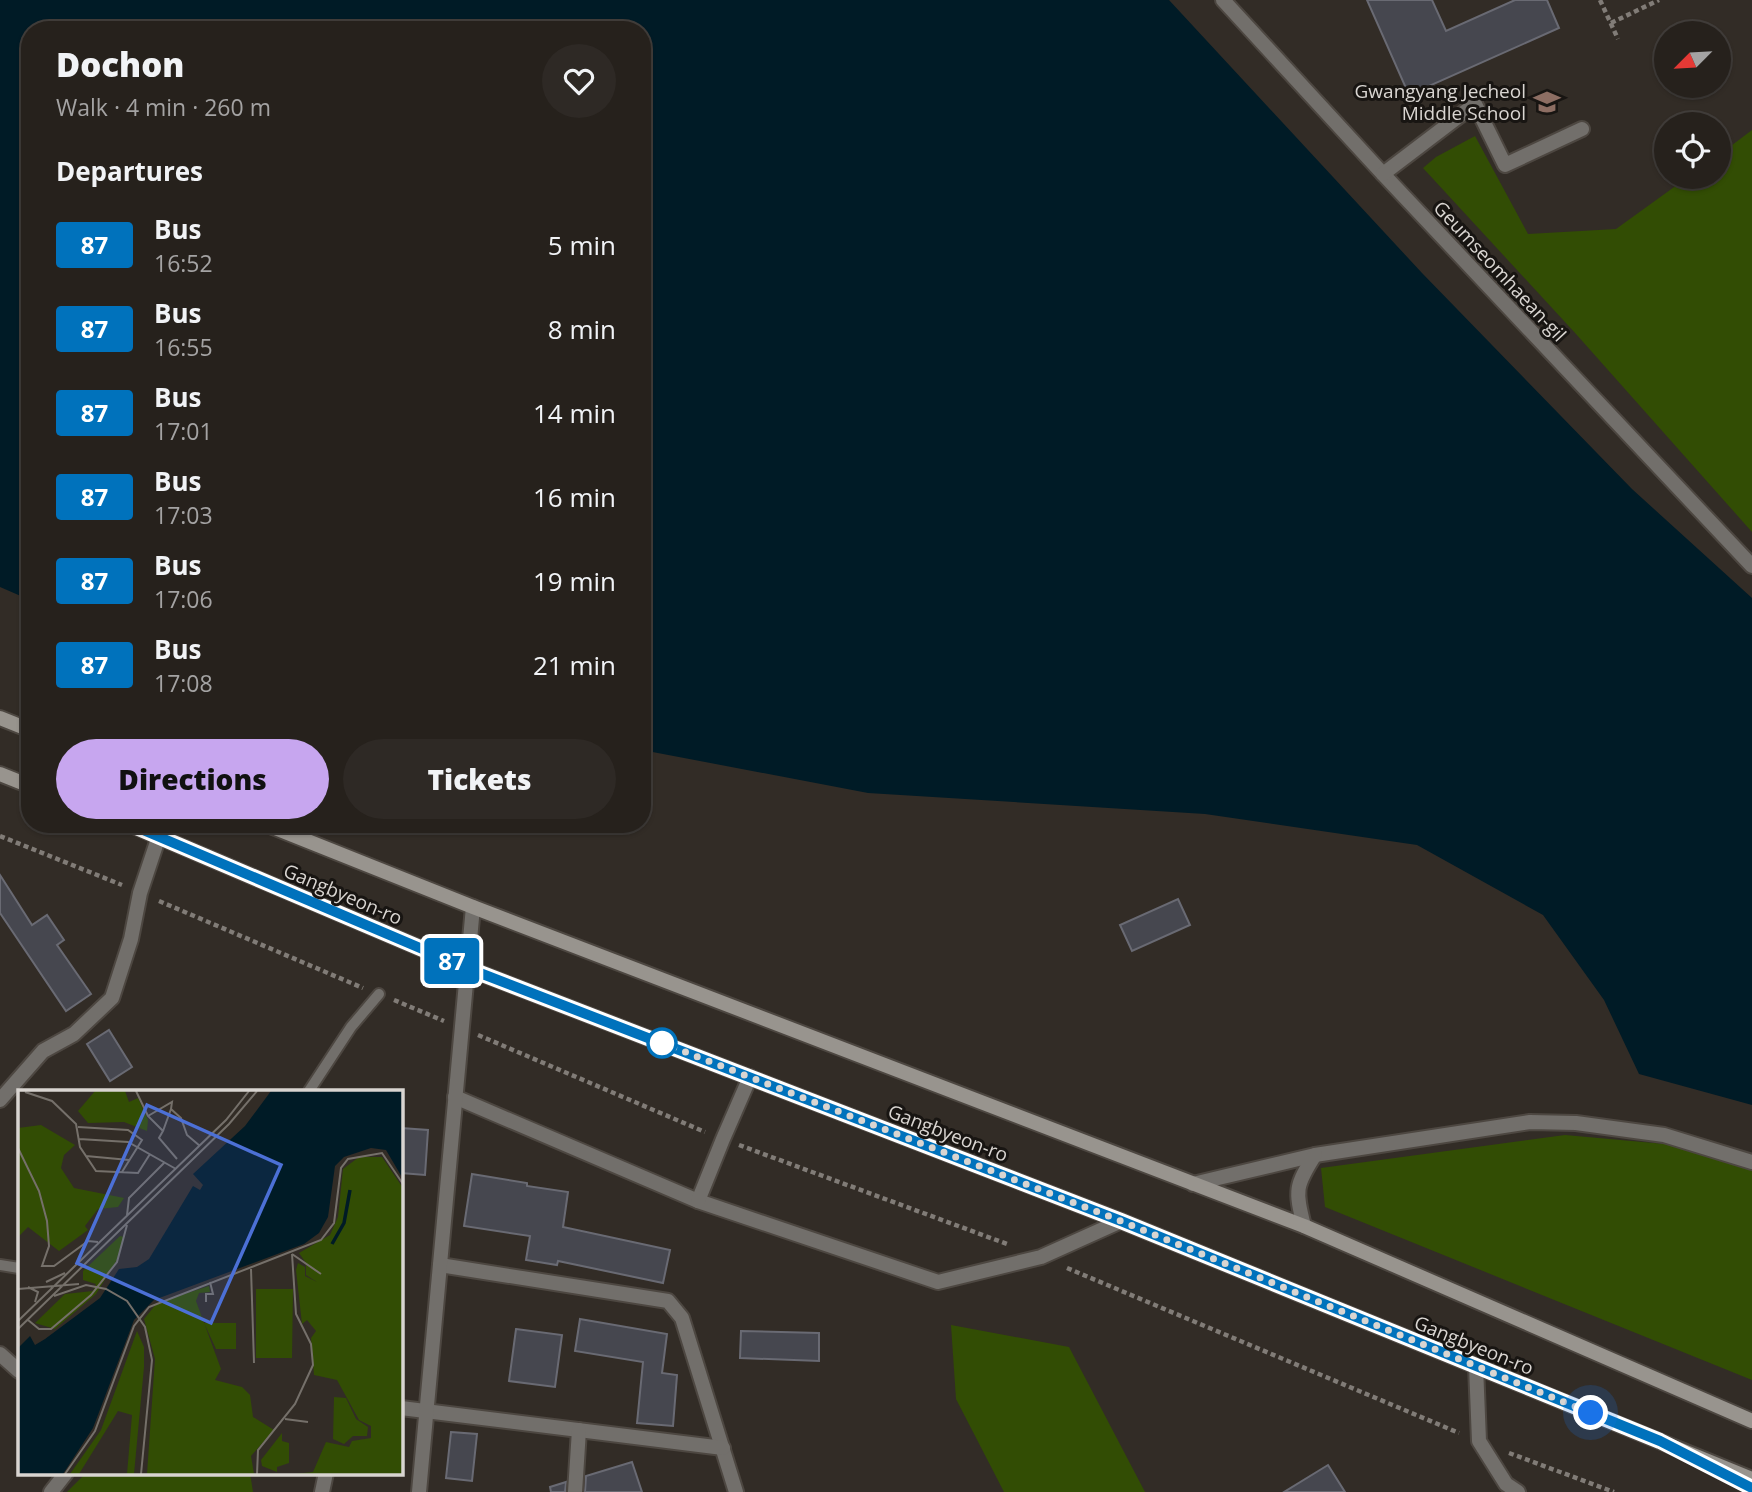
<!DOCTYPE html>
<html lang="en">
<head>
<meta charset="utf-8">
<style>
  body { margin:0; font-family:"Open Sans",sans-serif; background:#2e2925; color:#f1f3f6; height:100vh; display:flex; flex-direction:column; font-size:26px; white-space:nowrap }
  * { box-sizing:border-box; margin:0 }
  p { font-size:23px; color:#a4a3a3 }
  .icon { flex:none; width:38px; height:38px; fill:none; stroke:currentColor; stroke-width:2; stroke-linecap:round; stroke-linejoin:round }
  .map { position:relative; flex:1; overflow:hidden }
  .sheet { position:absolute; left:21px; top:21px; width:630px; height:812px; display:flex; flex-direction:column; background:#26211c; border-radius:28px; box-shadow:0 2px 5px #0004,0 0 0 2px #423e3b }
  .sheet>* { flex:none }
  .badge { padding:0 14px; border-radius:5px; font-size:24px; line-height:46px }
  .needle { width:46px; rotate:246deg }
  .fabs { position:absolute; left:1654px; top:21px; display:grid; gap:14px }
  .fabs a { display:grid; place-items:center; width:77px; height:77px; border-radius:50%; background:#26211c; box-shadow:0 2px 5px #0004,0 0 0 2px #423e3b; font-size:35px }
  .you { position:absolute; width:35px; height:35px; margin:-18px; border:5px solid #fff; border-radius:50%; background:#1a73e8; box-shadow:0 0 0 10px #1a73e833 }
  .map>.badge { position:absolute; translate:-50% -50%; box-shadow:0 0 0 4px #fff }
  h2 { padding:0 35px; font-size:26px; line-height:63px }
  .round { display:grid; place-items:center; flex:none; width:74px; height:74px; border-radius:37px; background:#2e2925 }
  .head { display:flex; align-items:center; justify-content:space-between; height:119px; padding:0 35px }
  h1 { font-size:33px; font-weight:800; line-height:52px }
  .primary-button { display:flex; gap:14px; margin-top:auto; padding:14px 35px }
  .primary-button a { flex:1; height:80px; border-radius:42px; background:#c7a6ef; color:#111; font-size:28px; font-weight:800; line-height:80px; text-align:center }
  .primary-button a+a { background:#2e2925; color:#f1f3f6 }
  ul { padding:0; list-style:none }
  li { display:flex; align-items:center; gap:21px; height:84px; padding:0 35px }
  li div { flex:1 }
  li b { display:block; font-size:26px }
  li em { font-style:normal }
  li .badge { min-width:77px; font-weight:700; text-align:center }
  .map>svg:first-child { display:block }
  .green { fill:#324d04 }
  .water { fill:#001b26 }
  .building { fill:#46474f; stroke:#696a73; stroke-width:2 }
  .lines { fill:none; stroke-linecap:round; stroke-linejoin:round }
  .service-casing { stroke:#4d4741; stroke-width:14 }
  .minor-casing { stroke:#4d4741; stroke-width:18 }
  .secondary-casing { stroke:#4d4741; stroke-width:18 }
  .path { stroke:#817c77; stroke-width:4.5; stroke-dasharray:5 3.5; stroke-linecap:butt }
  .service { stroke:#726f6b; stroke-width:10 }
  .minor { stroke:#726f6b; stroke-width:14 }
  .secondary { stroke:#98948e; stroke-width:14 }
  .line-casing { stroke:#fff; stroke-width:16 }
  .line { stroke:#0072bc; stroke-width:10 }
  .walk { stroke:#d9d5d1; stroke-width:7; stroke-dasharray:0 12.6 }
  .stop-dot { fill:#fff; stroke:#0072bc; stroke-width:3.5 }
  .labels { text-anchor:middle; stroke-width:6; stroke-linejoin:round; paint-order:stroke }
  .poi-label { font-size:19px; fill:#d9d5d1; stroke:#181512; text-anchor:end }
  .street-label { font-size:19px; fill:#d9d5d1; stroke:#181512 }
  .inset-river { fill:none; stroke:#001b26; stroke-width:3.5 }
  .inset-road { fill:none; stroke:#75706a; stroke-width:2 }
  .view { fill:#4c70d6; fill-opacity:0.15; stroke:#4c70d6; stroke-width:3.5 }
  .inset-edge { fill:none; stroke:#d9d5d1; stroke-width:3.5 }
</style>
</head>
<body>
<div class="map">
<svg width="1752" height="1492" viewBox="0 0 1752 1492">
  <rect width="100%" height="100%" fill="#322c26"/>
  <g class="green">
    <path d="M1752 130V532L1576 334 1423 168 1436 157 1475 136 1528 234 1616 229 1688 177H1718L1719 155Z"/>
    <path d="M1565 1135 1676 1145 1752 1157V1380L1325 1207 1321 1168Z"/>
    <path d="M951 1325 1069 1347 1145 1492H1004L956 1399Z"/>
    <path d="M86 1473H250L253 1492H67Z"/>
  </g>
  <path class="water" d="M0 0H1169L1422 273 1632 489 1752 598V1105L1639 1074 1604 1000 1543 915 1417 845 1205 814 868 793 642 750V30H30V600L0 587Z"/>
  <g class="building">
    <path d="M1367 0H1432L1446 31 1515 0H1547L1559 28 1409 95Z"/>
    <path d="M0 875 32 925 47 915 64 940 57 945 91 994 66 1011 0 913Z"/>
    <path d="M1178 899 1190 925 1132 951 1120 925Z"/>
    <path d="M109 1030 132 1067 110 1081 87 1044Z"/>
    <path d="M401 1128 428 1130 425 1175 401 1173Z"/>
    <path d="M472 1174 527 1183V1186L568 1192 563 1227 670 1250 663 1283 558 1261 557 1265 526 1260 530 1236 464 1226Z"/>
    <path d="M580 1319 667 1334 662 1373 677 1375 673 1426 637 1423 643 1362 575 1351Z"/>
    <path d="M516 1329 562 1335 555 1387 509 1381Z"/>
    <path d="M741 1331 819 1333V1361L740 1358Z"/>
    <path d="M451 1432 477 1434 472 1481 446 1478Z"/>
    <path d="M632 1462 642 1492H585L586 1476Z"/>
    <path d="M1328 1465 1345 1492H1284Z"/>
    <path d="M566 1482 565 1492H551L550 1487Z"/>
  </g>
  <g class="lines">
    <g class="service-casing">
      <g id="service">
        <path d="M309 1091 351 1027 379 994"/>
        <path d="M0 1265 19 1268"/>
      </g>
    </g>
    <g class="minor-casing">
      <g id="minor">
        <path d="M1223 0 1383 174 1752 566"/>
        <path d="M1383 174 1475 104 1505 165 1582 129"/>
        <path d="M455 1097 698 1201 938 1282 1041 1257 1121 1221"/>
        <path d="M0 1100 43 1051 74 1034 112 998 131 939 140 893 159 836"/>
        <path d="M1193 1184 1315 1155 1530 1122 1576 1123 1664 1135 1752 1162"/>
        <path d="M698 1201 723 1139 750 1077"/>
        <path d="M1304 1226C1295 1190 1295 1186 1315 1155"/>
        <path d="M440 1265 668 1301 682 1318 736 1492"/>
        <path d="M0 1354 19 1371"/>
        <path d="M1476 1366 1479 1441 1506 1484 1518 1492"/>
        <path d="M401 1408 723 1448"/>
        <path d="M51 1492 66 1473"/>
        <path d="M322 1492 326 1473"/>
        <path d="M419 1492 473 907"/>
        <path d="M575 1492 579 1430"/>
      </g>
    </g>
    <g class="secondary-casing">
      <g id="secondary">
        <path d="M0 718 30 730"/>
        <path d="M0 774 30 786"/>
        <path d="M129 824 467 968 1121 1221 1752 1479"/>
        <path d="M265 824 473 907 1304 1226 1752 1421"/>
      </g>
    </g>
    <g class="path">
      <path d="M1600 0 1618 39"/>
      <path d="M1611 23 1659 0"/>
      <path d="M0 836 122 885"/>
      <path d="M159 901 363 988"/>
      <path d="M394 1000 444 1021"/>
      <path d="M478 1035 705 1132"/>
      <path d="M739 1145 1007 1244"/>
      <path d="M1067 1268 1459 1433"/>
      <path d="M1509 1453 1614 1492"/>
    </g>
    <use href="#service" class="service"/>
    <use href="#minor" class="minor"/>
    <use href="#secondary" class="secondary"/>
  </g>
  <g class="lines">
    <g class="line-casing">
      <path id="line" d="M129 824 467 968 1121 1221 1660 1441 1752 1488"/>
    </g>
    <use href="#line" class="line"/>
    <path class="walk" d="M662 1043 1121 1221 1591 1413"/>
  </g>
  <defs>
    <g id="school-bare" transform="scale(2.1)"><path d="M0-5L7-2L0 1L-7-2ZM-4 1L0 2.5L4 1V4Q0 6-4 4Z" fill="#8d6e63" stroke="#181512" stroke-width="2.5" paint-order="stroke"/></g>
  </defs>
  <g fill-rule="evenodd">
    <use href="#school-bare" x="1547" y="102"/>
  </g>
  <circle class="stop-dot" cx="662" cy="1043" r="14"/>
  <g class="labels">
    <g class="poi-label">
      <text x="1526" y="98">Gwangyang Jecheol<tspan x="1526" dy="22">Middle School</tspan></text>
    </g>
    <g class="street-label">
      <text transform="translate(1500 271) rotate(47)" y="7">Geumseomhaean-gil</text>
      <text transform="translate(343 894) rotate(23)" y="7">Gangbyeon-ro</text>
      <text transform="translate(948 1133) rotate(21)" y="7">Gangbyeon-ro</text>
      <text transform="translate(1474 1345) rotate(22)" y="7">Gangbyeon-ro</text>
    </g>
  </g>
  <g transform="translate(18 1090)">
    <rect width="385" height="385" fill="#322c26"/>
    <path d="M77 1H107L111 12 120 8 130 30 129 41 106 32 70 33 60 21ZM23 35 57 55 46 65 43 78 56 98 106 108 100 117 80 119 67 136 70 140 41 161 10 137 0 147V38ZM341 67H364L385 98V384H276L295 382 308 352 331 357 334 351 353 348V336L341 330 319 290 296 285 293 248 298 241 289 230 284 234 278 180 280 173 287 177V186L299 192 288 185V173L281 163 312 145 320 127 325 79ZM102 146 106 147 99 170 78 204 37 239 17 233 47 204 75 201 78 194 65 190V181ZM191 196 192 202 181 203 178 211 203 279 197 290 224 297 232 305 235 327 256 340 233 366 236 384H129L137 269 126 229 139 213ZM238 199H275L274 268H238ZM186 233H218V259H198ZM119 241 126 257V277L116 384H109L114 325 100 321 61 384H52L83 340ZM316 307 328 308 338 329 350 337 349 346H335L326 354 315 349ZM264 343V351L271 353V373L259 377V382L244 376 243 370Z" fill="#324d04"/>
    <path d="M253 1H385V89L368 60 353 58 326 67 317 76 310 127 301 143 286 154 136 210 116 230 75 338 45 384H0V258L12 246 17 255 27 249 82 208 101 179 119 177 131 169 175 96 182 100 185 95 175 84 227 36Z" fill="#001b26"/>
    <path class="inset-river" d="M314 154 326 133 332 100"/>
    <path class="inset-road" d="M118 1 130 26 145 41 141 48 159 69M7 2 34 11 58 34 62 57 78 81 120 83 132 64M130 26 154 12 153 19 163 28 169 45 182 56M60 37 110 40 124 50 104 82M145 41 153 19M61 49 110 52 158 79M0 58 21 101 29 131 31 156 24 176H36L70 151 80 152M68 66 111 70M109 125 111 108 147 72M274 164 303 184M233 179 236 273M28 192 47 183M10 197 20 202 17 212M0 199 61 194M36 206 68 195 88 199 109 211 127 237 134 270 123 384M188 212V204H195L192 192M10 230 21 239H33L73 205 99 172 109 135M0 231 208 30 231 1M0 239 211 34 239 1M267 329 290 332M47 384 77 341 116 236 131 217 303 150 316 133 323 78 330 69 364 63 385 94M239 384 240 360 277 314 295 275 293 254 278 224 274 164"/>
    <path class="view" d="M129 15 263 75 193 233 59 173Z"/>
    <rect width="385" height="385" class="inset-edge"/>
  </g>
</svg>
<div class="fabs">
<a><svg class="needle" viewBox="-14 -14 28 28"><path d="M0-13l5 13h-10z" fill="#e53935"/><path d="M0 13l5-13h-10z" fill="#a4a3a3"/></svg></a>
<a><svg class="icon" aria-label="locate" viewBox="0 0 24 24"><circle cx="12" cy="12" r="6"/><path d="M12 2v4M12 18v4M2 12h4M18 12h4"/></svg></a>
</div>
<div class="you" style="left:1591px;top:1413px"></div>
<b class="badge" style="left:452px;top:961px;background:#0072bc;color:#fff">87</b>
<section class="sheet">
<div class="head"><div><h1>Dochon</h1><p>Walk · 4 min · 260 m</p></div><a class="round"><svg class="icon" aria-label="heart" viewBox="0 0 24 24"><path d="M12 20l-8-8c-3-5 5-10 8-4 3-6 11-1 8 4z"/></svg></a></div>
<h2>Departures</h2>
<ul>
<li><span class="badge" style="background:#0072bc;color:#fff">87</span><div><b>Bus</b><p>16:52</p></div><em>5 min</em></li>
<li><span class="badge" style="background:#0072bc;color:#fff">87</span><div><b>Bus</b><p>16:55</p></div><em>8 min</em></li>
<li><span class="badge" style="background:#0072bc;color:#fff">87</span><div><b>Bus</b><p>17:01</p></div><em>14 min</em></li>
<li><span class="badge" style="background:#0072bc;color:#fff">87</span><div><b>Bus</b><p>17:03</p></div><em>16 min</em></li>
<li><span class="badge" style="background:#0072bc;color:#fff">87</span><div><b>Bus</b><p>17:06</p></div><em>19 min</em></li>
<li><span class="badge" style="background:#0072bc;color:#fff">87</span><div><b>Bus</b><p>17:08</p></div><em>21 min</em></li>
</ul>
<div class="primary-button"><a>Directions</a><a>Tickets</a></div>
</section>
</div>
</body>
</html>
